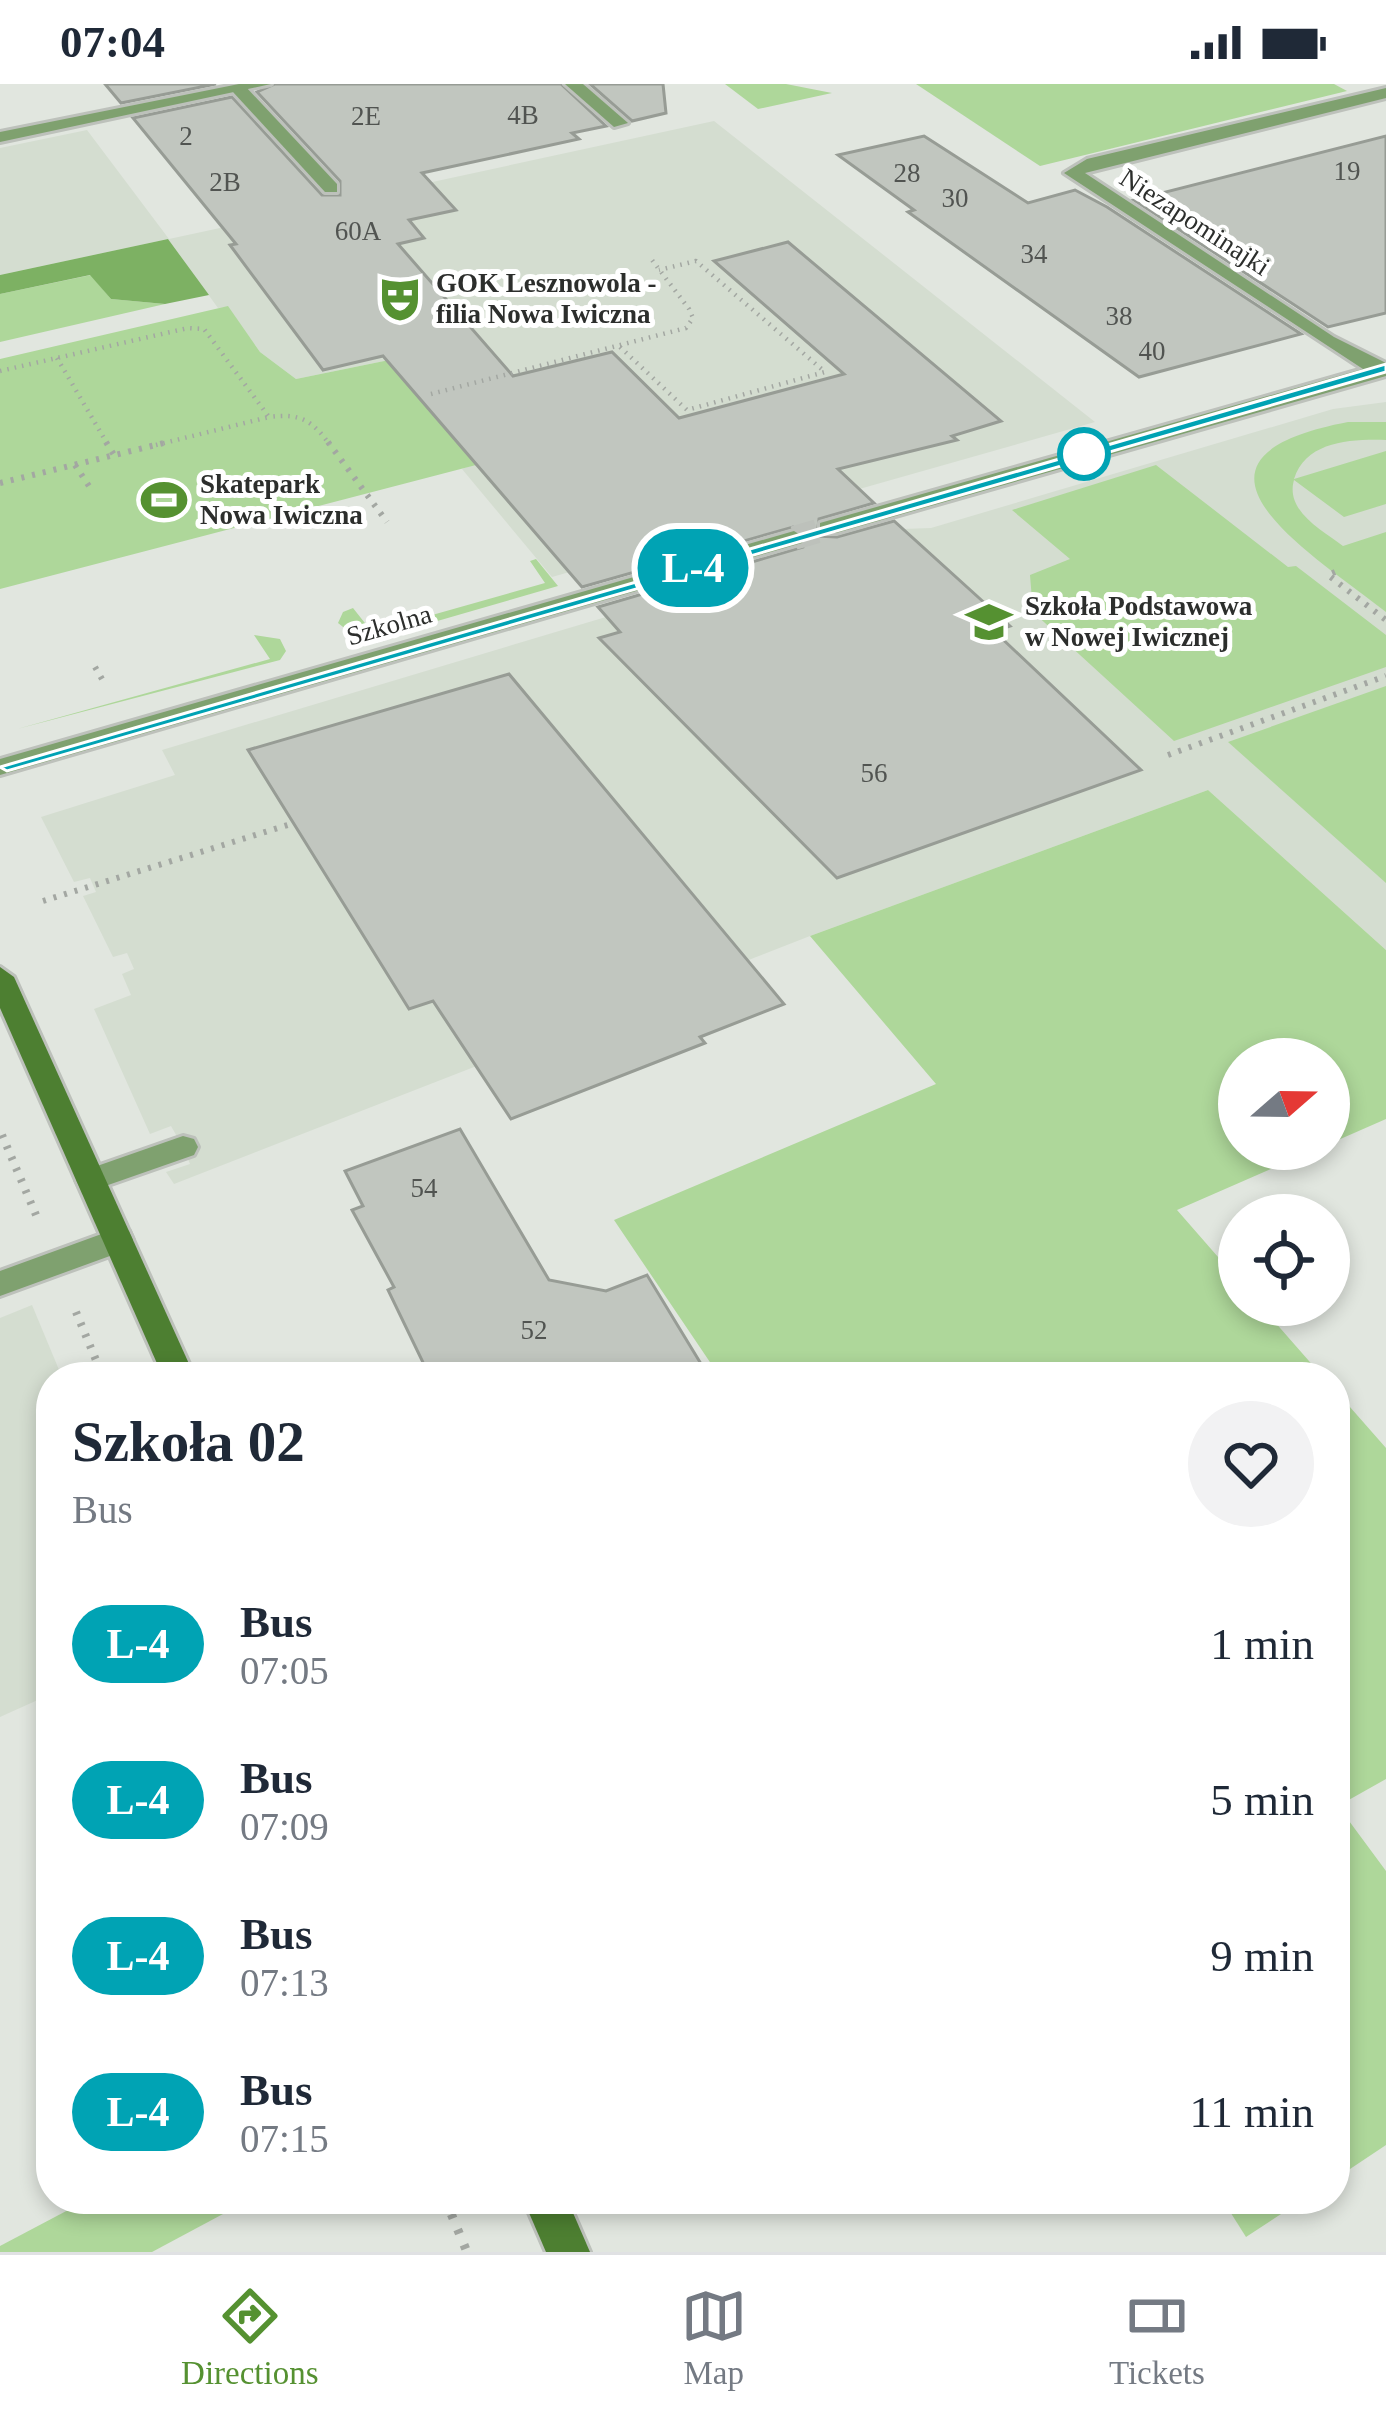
<!DOCTYPE html>
<html lang="en">
<head>
<meta charset="utf-8">
<style>
  body { margin:0; font-family:Georgia,serif; background:#f2f2f3; color:#1f2937; height:100vh; display:flex; flex-direction:column; font-size:45px; white-space:nowrap }
  * { box-sizing:border-box; margin:0 }
  p { font-size:39px; color:#747a83 }
  .icon { flex:none; width:66px; height:66px; fill:none; stroke:currentColor; stroke-width:2; stroke-linecap:round; stroke-linejoin:round }
  .map { position:relative; flex:1; overflow:hidden }
  .panel { position:absolute; left:36px; top:1278px; width:1314px; height:852px; display:flex; flex-direction:column; background:#fff; border-radius:48px; box-shadow:0 6px 18px #0003 }
  .panel>* { flex:none }
  .badge { padding:0 24px; border-radius:39px; font-size:42px; line-height:78px }
  .needle { width:78px; rotate:70deg }
  .fabs { position:absolute; left:1218px; top:954px; display:grid; gap:24px }
  .fabs a { display:grid; place-items:center; width:132px; height:132px; border-radius:50%; background:#fff; box-shadow:0 6px 18px #0003; font-size:60px }
  .map>.badge { position:absolute; translate:-50% -50%; box-shadow:0 0 0 6px #fff }
  .round { display:grid; place-items:center; flex:none; width:126px; height:126px; border-radius:63px; background:#f2f2f3 }
  .headline { display:flex; align-items:center; justify-content:space-between; height:204px; padding:0 36px }
  h1 { font-size:57px; font-weight:700; line-height:90px }
  ul { padding:0; list-style:none }
  li { display:flex; align-items:center; gap:36px; height:156px; padding:0 36px }
  li div { flex:1 }
  li b { display:block; font-size:45px }
  li em { font-style:normal }
  li .badge { min-width:132px; font-weight:700; text-align:center }
  .status { display:flex; justify-content:space-between; align-items:center; height:84px; padding:0 60px; background:#fff; direction:ltr }
  .status svg { height:33px; fill:currentColor }
  .tabs { display:flex; justify-content:space-around; align-items:center; height:168px; border-top:3px solid #e0e1e3; background:#fff; font-size:33px; color:#747a83 }
  .tabs a { display:grid; justify-items:center; gap:6px }
  .tabs .selected { color:#559131 }
  .map>svg:first-child { display:block }
  .built { fill:#d4ddd0 }
  .green { fill:#aed79a }
  .forest { fill:#7db163 }
  .building { fill:#c1c6bf; stroke:#979c95; stroke-width:3 }
  .lines { fill:none; stroke-linecap:round; stroke-linejoin:round }
  .street-tunnel { stroke:#bdc1bb; stroke-width:24; stroke-dasharray:24 12; stroke-linecap:butt }
  .lane-casing { stroke:#bdc1bb; stroke-width:6 }
  .street-casing { stroke:#bdc1bb; stroke-width:6 }
  .secondary-casing { stroke:#bdc1bb; stroke-width:6 }
  .path-far3 { stroke:#a3a7a2; stroke-width:4.5; stroke-dasharray:1.5 6; stroke-linecap:butt }
  .path-far2 { stroke:#a3a7a2; stroke-width:6; stroke-dasharray:3 8; stroke-linecap:butt }
  .path-far1 { stroke:#a3a7a2; stroke-width:8; stroke-dasharray:3 9; stroke-linecap:butt }
  .path { stroke:#a3a7a2; stroke-width:9; stroke-dasharray:4.5 12; stroke-linecap:butt }
  .lane { fill:#7fa16f; fill-rule:evenodd }
  .street { fill:#7fa16f; fill-rule:evenodd }
  .secondary { fill:#4d7f31; fill-rule:evenodd }
  .line { fill:#00a3b4; stroke:#fff; stroke-width:3 }
  .stop-dot { fill:#fff; stroke:#00a3b4; stroke-width:6 }
  .labels { text-anchor:middle; stroke-width:10; stroke-linejoin:round; paint-order:stroke }
  .number-label { font-size:27px; fill:#515451 }
  .far-street-label { font-size:27px; fill:#2c2e2c; stroke:#fff }
  .far-poi-label { font-size:27px; font-weight:bold; fill:#2c2e2c; stroke:#fff; text-anchor:start }
</style>
</head>
<body>
<div class="status"><b>07:04</b><svg viewBox="0 0 49 12"><path d="M0 12V9h3v3zM5 12V6h3v6zM10 12V3h3v9zM15 12V0h3v12zM26 1h20v11H26zM47 4h2v5h-2z"/></svg></div>
<div class="map">
<svg width="1386" height="2168" viewBox="0 0 1386 2168">
  <rect width="100%" height="100%" fill="#e1e6df"/>
  <g class="built">
    <path d="M714 37 1095 338 810 419 850 460 902 445 931 444 1333 325 1386 318V866L1208 706 810 852 174 1100 166 1088 190 1080 183 1063 171 1042 150 1050 94 925 131 911 122 890 134 885 127 869 113 873 83 812 96 808 90 794 74 798 41 733 175 691 162 666 803 474 762 433 552 493 462 385 475 380 420 315 394 275 296 295 260 268 228 223 218 224 168 155 0 191V64L87 46 169 155Z"/>
    <path d="M32 1221 62 1293H51V1610L0 1633V1234Z"/>
  </g>
  <g class="green">
    <path d="M725 0H786L832 9 758 25Z"/>
    <path d="M916 0H1334L1347 7 1040 82Z"/>
    <path d="M91 191 111 215 165 220 0 258V210Z"/>
    <path d="M228 222 260 268 296 295 394 275 421 316 476 381 0 505V275Z"/>
    <path d="M1348 338H1386V356C1351 355 1306 357 1294 395L1386 367V420L1344 433 1294 396C1285 427 1322 446 1343 462L1386 448V528C1311 469 1153 375 1348 338Z"/>
    <path d="M1156 381 1288 483 1296 482 1386 551V583L1174 657 1033 528 1030 491 1070 475 1012 426Z"/>
    <path d="M536 475 558 502 382 553 352 550 338 539 343 528 353 524 372 548 545 499 530 477Z"/>
    <path d="M254 551 280 555 286 567 280 576 17 645 270 575Z"/>
    <path d="M1386 602V799L1228 658Z"/>
    <path d="M1208 706 1386 866V1035L1329 1060V975H1239V1065H1317L1177 1126 1239 1197V1221H1260L1323 1293H720L614 1136 936 1000 810 852Z"/>
    <path d="M1335 1306 1386 1364V1695L1338 1722 1386 1787V2061L1335 2095Z"/>
    <path d="M89 2115H251L152 2168H0V2162Z"/>
    <path d="M1222 2115H1304L1246 2153Z"/>
  </g>
  <path class="forest" d="M168 155 209 211 165 220 111 215 90 191 0 210V191Z"/>
  <g class="building">
    <path d="M105 0H216L121 19Z"/>
    <path d="M275 0H561L606 42 572 49 579 55 422 89 456 126 409 136 424 154 398 160 513 292 612 268 679 334 844 290 714 177 788 158 1001 337 952 352 957 356 838 385 874 419 819 435 817 452 837 453 894 437 1010 542 994 547 1141 686 837 794 599 554 620 548 598 523 803 463 807 450 793 443 582 503 383 272 323 286 230 161 236 160 133 34 232 13 322 111H340V97L257 8Z"/>
    <path d="M590 0H663L666 29 632 37Z"/>
    <path d="M924 52 1028 119 1075 106 1107 123 1301 250 1139 293 908 128 914 126 838 71Z"/>
    <path d="M1386 52V229L1328 243 1134 116Z"/>
    <path d="M509 590 784 920 700 953 705 959 511 1035 433 917 409 925 248 666Z"/>
    <path d="M460 1045 549 1196 606 1207 647 1191 709 1293H430L388 1206 394 1203 352 1126 363 1122 345 1087Z"/>
  </g>
  <g class="lines">
    <path class="street-tunnel" d="M794 454 828 444"/>
    <g class="lane-casing">
      <g id="lane">
        <path d="M565 0H583L628 39 614 43Z"/>
        <path d="M233 2H245L337 100V108H325L233 8Z"/>
        <path d="M183 1052 194 1055 198 1063 194 1071 91 1107 80 1104 76 1096 80 1088Z"/>
      </g>
    </g>
    <g class="street-casing">
      <g id="street">
        <path d="M239 0H271L0 58V48Z"/>
        <path d="M1386 4V14L1085 89 1334 253 1386 279V292L836 449H820V439L1363 285 1064 89 1087 75Z"/>
        <path d="M794 447 805 454 802 459 0 691V675Z"/>
        <path d="M118 1144 129 1147 133 1156 129 1165 0 1212V1187Z"/>
      </g>
    </g>
    <g class="secondary-casing">
      <g id="secondary">
        <path d="M0 883 14 893 195 1293H163L0 924Z"/>
        <path d="M523 2115H567L590 2168H546Z"/>
      </g>
    </g>
    <g class="path-far3">
      <path d="M620 263 687 326 825 288 696 177 659 186"/>
      <path d="M57 274 108 361"/>
      <path d="M0 287 188 244 204 245 269 333C300 329 312 336 330 361"/>
      <path d="M431 310 686 244 693 234 689 225 652 176"/>
      <path d="M156 361 269 333"/>
    </g>
    <g class="path-far2">
      <path d="M106 358 114 371"/>
      <path d="M328 358 387 438"/>
      <path d="M75 381 89 402"/>
      <path d="M0 399 168 358"/>
      <path d="M1335 488 1328 491 1386 536"/>
      <path d="M95 583 106 602"/>
      <path d="M1168 671 1386 592"/>
      <path d="M43 817 294 739"/>
    </g>
    <g class="path-far1">
      <path d="M2 1051 36 1131"/>
      <path d="M76 1228 103 1293"/>
    </g>
    <path class="path" d="M445 2115 467 2168"/>
    <use href="#lane" class="lane"/>
    <use href="#street" class="street"/>
    <use href="#secondary" class="secondary"/>
  </g>
  <path class="line" d="M1386 280V288L7 687 0 683Z"/>
  <defs>
    <g id="theatre-bare" transform="scale(3.6)"><path d="M-5-5.5Q0-4 5-5.5V0Q5 5 0 6Q-5 5-5 0ZM-3.3-2.5H-1v1.5H-3.3ZM1-2.5H3.3v1.5H1ZM-2.8 1Q0 5.5 2.8 1Z" fill="#559131" stroke="#fff" stroke-width="2.5" paint-order="stroke"/></g>
    <g id="stadium-bare" transform="scale(3.6)"><path d="M0-5a6.5 5 0 1 0 0 10a6.5 5 0 1 0 0-10ZM-3.5-1.8h7v3.6h-7Z" fill="#559131" stroke="#fff" stroke-width="2.5" paint-order="stroke"/></g>
    <g id="school-bare" transform="scale(3.6)"><path d="M0-5L7-2L0 1L-7-2ZM-4 1L0 2.5L4 1V4Q0 6-4 4Z" fill="#559131" stroke="#fff" stroke-width="2.5" paint-order="stroke"/></g>
  </defs>
  <g fill-rule="evenodd">
    <use href="#theatre-bare" x="400" y="215"/>
    <use href="#stadium-bare" x="164" y="416"/>
    <use href="#school-bare" x="989" y="538"/>
  </g>
  <circle class="stop-dot" cx="1084" cy="370" r="24"/>
  <g class="labels">
    <g class="number-label">
      <text x="523" y="40">4B</text>
      <text x="366" y="41">2E</text>
      <text x="186" y="61">2</text>
      <text x="1347" y="96">19</text>
      <text x="907" y="98">28</text>
      <text x="225" y="107">2B</text>
      <text x="955" y="123">30</text>
      <text x="358" y="156">60A</text>
      <text x="1034" y="179">34</text>
      <text x="1119" y="241">38</text>
      <text x="1152" y="276">40</text>
      <text x="874" y="698">56</text>
      <text x="424" y="1113">54</text>
      <text x="534" y="1255">52</text>
    </g>
    <g class="far-street-label">
      <text transform="translate(1195 138) rotate(33)" y="9">Niezapominajki</text>
      <text transform="translate(389 541) rotate(-16)" y="9">Szkolna</text>
    </g>
    <g class="far-poi-label">
      <text x="436" y="208">GOK Lesznowola -<tspan x="436" dy="31">filia Nowa Iwiczna</tspan></text>
      <text x="200" y="409">Skatepark<tspan x="200" dy="31">Nowa Iwiczna</tspan></text>
      <text x="1025" y="531">Szkoła Podstawowa<tspan x="1025" dy="31">w Nowej Iwicznej</tspan></text>
    </g>
  </g>
</svg>
<div class="fabs">
<a><svg class="needle" viewBox="-14 -14 28 28"><path d="M0-13l5 13h-10z" fill="#e53935"/><path d="M0 13l5-13h-10z" fill="#747a83"/></svg></a>
<a><svg class="icon" aria-label="locate" viewBox="0 0 24 24"><circle cx="12" cy="12" r="6"/><path d="M12 2v4M12 18v4M2 12h4M18 12h4"/></svg></a>
</div>
<b class="badge" style="left:693px;top:484px;background:#00a3b4;color:#fff">L-4</b>
<section class="panel">
<div class="headline"><div><h1>Szkoła 02</h1><p>Bus</p></div><a class="round"><svg class="icon" aria-label="heart" viewBox="0 0 24 24"><path d="M12 20l-8-8c-3-5 5-10 8-4 3-6 11-1 8 4z"/></svg></a></div>
<ul>
<li><span class="badge" style="background:#00a3b4;color:#fff">L-4</span><div><b>Bus</b><p>07:05</p></div><em>1 min</em></li>
<li><span class="badge" style="background:#00a3b4;color:#fff">L-4</span><div><b>Bus</b><p>07:09</p></div><em>5 min</em></li>
<li><span class="badge" style="background:#00a3b4;color:#fff">L-4</span><div><b>Bus</b><p>07:13</p></div><em>9 min</em></li>
<li><span class="badge" style="background:#00a3b4;color:#fff">L-4</span><div><b>Bus</b><p>07:15</p></div><em>11 min</em></li>
</ul>
</section>
</div>
<nav class="tabs">
<a class="selected"><svg class="icon" aria-label="directions" viewBox="0 0 24 24"><path d="M12 3l9 9-9 9-9-9zM9 14v-3h6M13 9l2 2-2 2"/></svg>Directions</a>
<a><svg class="icon" aria-label="map" viewBox="0 0 24 24"><path d="M3 6l6-2 6 2 6-2v14l-6 2-6-2-6 2zM9 4v14M15 6v14"/></svg>Map</a>
<a><svg class="icon" aria-label="tickets" viewBox="0 0 24 24"><path d="M3 7h18v10H3zM15 7v10"/></svg>Tickets</a>
</nav>
</body>
</html>
